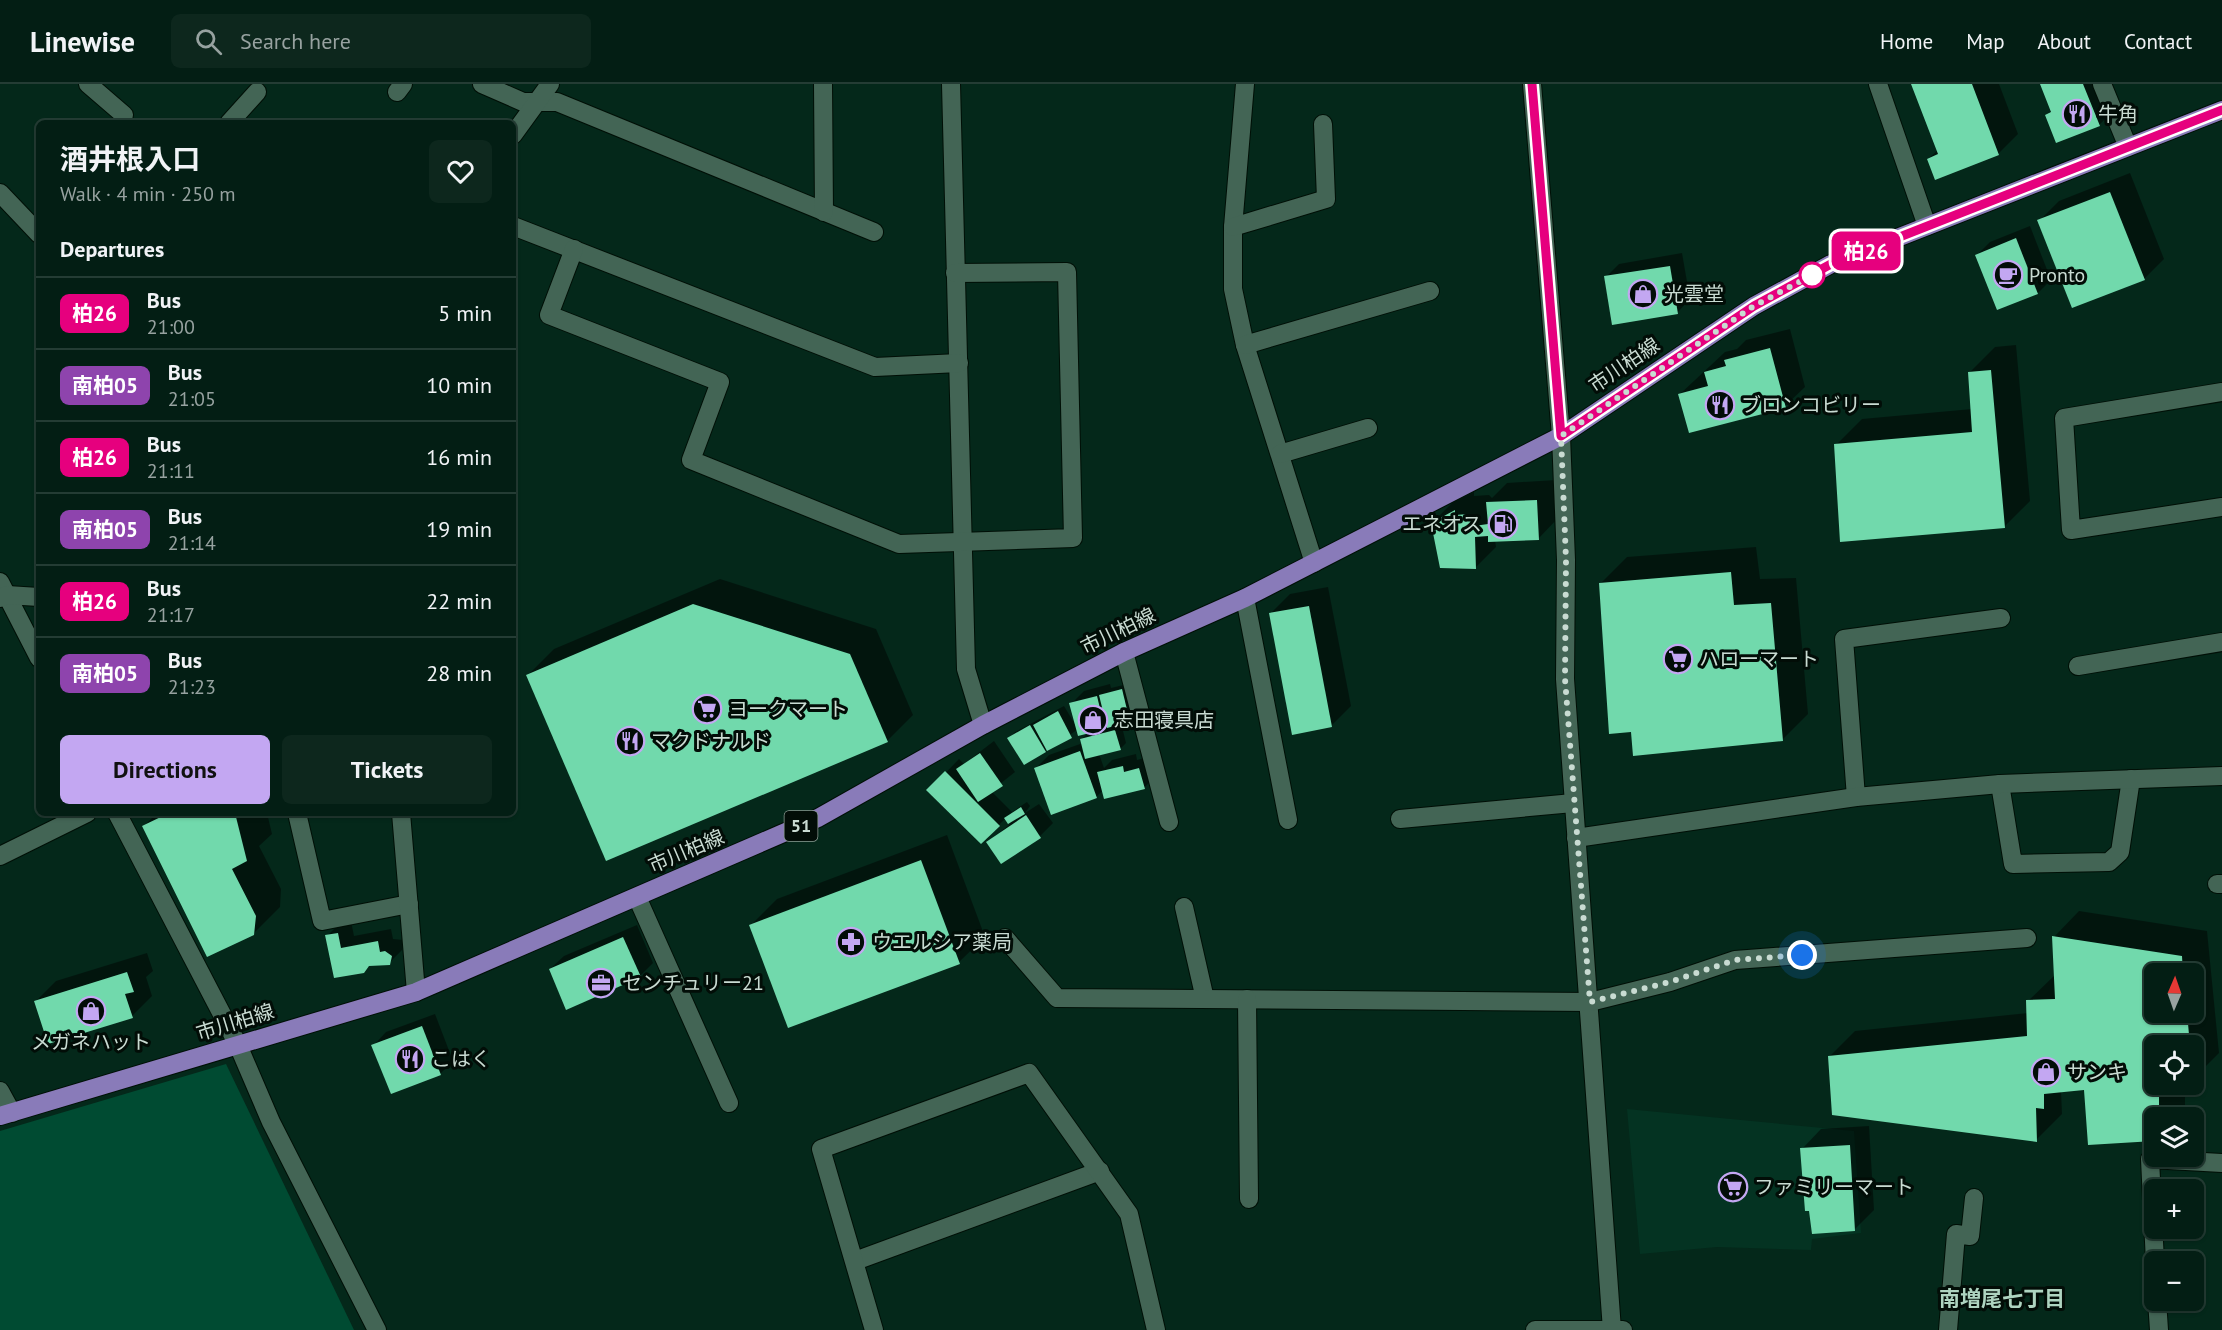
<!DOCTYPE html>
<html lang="en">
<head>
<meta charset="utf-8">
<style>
  body { margin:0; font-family:"PT Sans","Noto Sans JP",sans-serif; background:#0d271d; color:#f1f3f6; height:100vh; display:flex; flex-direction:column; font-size:22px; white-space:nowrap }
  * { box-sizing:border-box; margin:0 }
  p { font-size:20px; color:#97a2a0 }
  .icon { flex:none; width:33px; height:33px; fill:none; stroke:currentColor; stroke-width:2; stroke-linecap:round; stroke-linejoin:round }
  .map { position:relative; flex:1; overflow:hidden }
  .sheet { position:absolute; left:36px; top:36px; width:480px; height:696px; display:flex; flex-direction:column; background:#031e14; border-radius:9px; box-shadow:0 2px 4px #0004,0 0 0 2px #243c34 }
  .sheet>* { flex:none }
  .badge { padding:0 12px; border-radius:9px; font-size:21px; line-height:39px }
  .needle { width:39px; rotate:2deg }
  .tools { position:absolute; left:2144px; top:879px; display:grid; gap:12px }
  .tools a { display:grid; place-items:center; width:60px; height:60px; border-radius:9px; background:#031e14; box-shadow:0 2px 4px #0004,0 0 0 2px #243c34; font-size:30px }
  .you { position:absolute; width:30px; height:30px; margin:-15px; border:4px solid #fff; border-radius:50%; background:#1a73e8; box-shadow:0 0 0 9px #1a73e833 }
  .map>.badge { position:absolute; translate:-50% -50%; box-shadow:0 0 0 3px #fff }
  h2 { padding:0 24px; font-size:22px; line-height:54px }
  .round { display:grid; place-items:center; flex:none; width:63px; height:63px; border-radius:9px; background:#0d271d }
  .summary { display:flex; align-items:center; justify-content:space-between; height:102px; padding:0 24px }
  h1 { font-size:28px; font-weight:700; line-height:45px }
  .primary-button { display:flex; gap:12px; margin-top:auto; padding:12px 24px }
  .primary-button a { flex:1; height:69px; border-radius:9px; background:#c3a7f2; color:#111; font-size:24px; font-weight:700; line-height:69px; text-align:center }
  .primary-button a+a { background:#0d271d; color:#f1f3f6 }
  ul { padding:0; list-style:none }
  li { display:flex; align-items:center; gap:18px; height:72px; padding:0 24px; border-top:2px solid #243c34 }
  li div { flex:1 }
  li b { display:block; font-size:22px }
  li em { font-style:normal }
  li .badge { min-width:66px; font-weight:700; text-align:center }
  header { display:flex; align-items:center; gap:36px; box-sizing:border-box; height:84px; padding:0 30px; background:#031e14; border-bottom:2px solid #243c34 }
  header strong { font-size:28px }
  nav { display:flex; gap:33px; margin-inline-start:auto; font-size:21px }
  .search { width:420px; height:54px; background:#0d271d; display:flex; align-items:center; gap:15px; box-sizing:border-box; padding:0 21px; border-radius:9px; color:#97a2a0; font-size:22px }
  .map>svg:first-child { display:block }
  .built { fill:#043322 }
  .green { fill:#004b32 }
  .shadow { fill:#0007; fill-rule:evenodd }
  .building { fill:#71d9ac }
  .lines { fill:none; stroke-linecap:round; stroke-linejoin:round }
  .minor-casing { stroke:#000f06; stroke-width:20 }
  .major-casing { stroke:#000f06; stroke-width:20 }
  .minor { stroke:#436555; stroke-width:18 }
  .major { stroke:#897bb9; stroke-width:18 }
  .line-casing { stroke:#fff; stroke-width:14 }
  .line { stroke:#e6007e; stroke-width:9 }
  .walk { stroke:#c9dbd2; stroke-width:6; stroke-dasharray:0 10.8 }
  .stop-dot { fill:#fff; stroke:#e6007e; stroke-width:3 }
  .labels { text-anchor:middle; stroke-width:6; stroke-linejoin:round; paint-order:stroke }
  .shield { fill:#020d07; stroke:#8d9d95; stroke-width:1.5 }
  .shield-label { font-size:18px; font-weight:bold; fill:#c9dbd2 }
  .poi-label { font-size:20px; fill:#c9dbd2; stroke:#020d07; text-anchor:start }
  .street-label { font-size:20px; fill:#c9dbd2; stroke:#020d07 }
  .neighbourhood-label { font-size:21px; font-weight:bold; fill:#aed4c0; stroke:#020d07 }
</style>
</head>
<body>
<header>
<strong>Linewise</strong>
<div class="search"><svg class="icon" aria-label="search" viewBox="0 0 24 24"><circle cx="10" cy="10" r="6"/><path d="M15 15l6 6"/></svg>Search here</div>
<nav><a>Home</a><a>Map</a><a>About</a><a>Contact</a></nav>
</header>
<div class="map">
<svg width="2222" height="1246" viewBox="0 0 2222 1246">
  <rect width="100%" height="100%" fill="#04281a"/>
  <path class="built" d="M1627 1025 1854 1047 1861 1149 1812 1155 1811 1166 1717 1163 1640 1170Z"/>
  <path class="green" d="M226 980 354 1246H0V1047Z"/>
  <g class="shadow">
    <path d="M1913 0H1999L2018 50 1998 70 1928 75 1938 66Z"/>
    <path d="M2042 0H2101L2112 28 2099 41 2046 31 2052 26Z"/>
    <path d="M2130 89 2164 175 2144 195 2039 137 2059 117Z"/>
    <path d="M2030 142 2051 196 2038 209 1977 171 1990 158Z"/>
    <path d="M1682 169 1690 215 1677 229 1606 193 1619 180Z"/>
    <path d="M1790 245 1805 303 1785 322 1680 310 1725 268 1737 265 1746 256Z"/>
    <path d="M2016 261 2030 417 2004 443 1836 361 1862 335 1972 325 1969 289 1995 263Z"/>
    <path d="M1556 396 1558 434 1539 454 1495 456 1496 463 1476 483 1432 439 1452 419 1474 408V412L1489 411 1492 414 1507 399Z"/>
    <path d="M1756 463 1760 495 1796 494 1808 630 1782 656 1632 646 1601 499 1627 473Z"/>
    <path d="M720 495 876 545 913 631 887 657 528 591 554 565Z"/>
    <path d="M1328 503 1351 622 1331 642 1270 530 1290 510Z"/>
    <path d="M1110 600 1111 604 1128 600 1135 631 1129 637 1121 639 1126 659 1120 665 1099 670 1104 684 1112 676 1136 670 1137 676 1152 672 1157 690 1144 704 1103 706 1096 713 1036 684 1049 671 1083 659 1082 655 1089 648 1077 646 1045 667 1009 654 1015 648 1064 622 1076 642 1071 620 1084 607Z"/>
    <path d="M994 657 1015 688 991 707 1012 728 1027 718 1030 722 1025 729 1039 720 1053 739 1040 752 988 758 1010 740 1006 734 981 758 929 706 959 675 964 680Z"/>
    <path d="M157 729H267L272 750 259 762 281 805 280 823 253 850 144 742Z"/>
    <path d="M947 751 985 853 959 878 789 942 751 841 777 815Z"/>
    <path d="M2079 827 2207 847 2219 969 2193 995V962H2154V1000H2185V1029L2181 1034H2154V1056L2086 1004 2061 1007 2062 1030 2036 1056 1829 973 1855 947 2028 929V917L2055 891 2054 853ZM2154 890H2193V928H2154Z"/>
    <path d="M351 837 354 852 391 845 393 855 403 856 402 866 389 879 371 880 363 888 327 852 340 839Z"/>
    <path d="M637 841 653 879 640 892 550 885 564 872Z"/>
    <path d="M147 869 153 887 146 893 152 912 132 932 36 917 56 897Z"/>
    <path d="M435 930 453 977 440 990 373 962 386 948Z"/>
    <path d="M1869 1042 1874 1126 1854 1146 1802 1065 1821 1045Z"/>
  </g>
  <g class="building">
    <path d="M1911 0H1972L1999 71 1935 96 1927 75 1938 70Z"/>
    <path d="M2040 0H2083L2100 42 2056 59 2045 31 2051 28Z"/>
    <path d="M2110 108 2145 196 2072 224 2037 136Z"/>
    <path d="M2016 154 2038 210 1997 226 1975 171Z"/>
    <path d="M1670 182 1678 230 1612 241 1604 192Z"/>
    <path d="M1770 264 1786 324 1689 349 1678 310 1708 302 1704 288 1726 282 1724 276Z"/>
    <path d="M1991 286 2005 444 1840 458 1834 360 1972 348 1968 288Z"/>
    <path d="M1537 416 1539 456 1488 458V452L1475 453 1476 485 1440 484 1431 439 1455 426V431L1469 430 1474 436V442L1488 440 1486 418Z"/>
    <path d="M1731 488 1734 521 1771 519 1783 657 1633 672 1631 648 1609 650 1599 499Z"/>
    <path d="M693 520 850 570 888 658 606 777 526 591Z"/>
    <path d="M1309 522 1332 643 1292 651 1269 529Z"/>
    <path d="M1122 605 1130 638 1107 644 1099 611Z"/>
    <path d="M1097 612 1105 645 1078 652 1069 619Z"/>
    <path d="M1058 627 1072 654 1047 667 1033 641Z"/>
    <path d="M1030 641 1046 668 1024 681 1007 654Z"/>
    <path d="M1115 646 1121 666 1085 675 1080 655Z"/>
    <path d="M1080 667 1097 714 1051 731 1034 684Z"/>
    <path d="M980 669 1003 702 978 718 956 685Z"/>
    <path d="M1123 682 1124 688 1139 684 1145 705 1104 715 1097 688Z"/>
    <path d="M945 687 1000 742 981 760 926 706Z"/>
    <path d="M1021 723 1025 730 1008 740 1004 734Z"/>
    <path d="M169 729H235L247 777 232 785 256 832 254 851 207 873 142 742Z"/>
    <path d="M1026 731 1041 754 1001 780 986 758Z"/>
    <path d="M921 776 960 880 788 944 749 841Z"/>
    <path d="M338 849 341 864 378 857 380 868 385 867 392 872 390 881 369 882 364 889 334 894 325 851Z"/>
    <path d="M2052 852 2182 872 2183 890H2154V928H2187L2190 962H2154V1000H2159V1034H2154V1057L2088 1061 2084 1006 2044 1010V1025L2036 1024 2037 1058 1832 1031 1828 972 2027 952 2026 916 2055 915Z"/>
    <path d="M623 853 641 893 566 926 549 885Z"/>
    <path d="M127 888 134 908 125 910 133 934 48 960 34 917Z"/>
    <path d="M422 942 441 991 391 1010 371 961Z"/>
    <path d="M1850 1061 1855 1147 1812 1150 1809 1127H1805L1800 1064Z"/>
  </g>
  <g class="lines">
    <g class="minor-casing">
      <g id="minor">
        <path d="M88 0 124 31"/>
        <path d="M482 0 523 18H557L874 148"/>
        <path d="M823 0 824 128"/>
        <path d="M951 0 966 585 983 641"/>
        <path d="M1245 0 1233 143V205L1245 261 1314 479"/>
        <path d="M1532 0 1561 352 1566 476 1565 595 1612 1246"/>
        <path d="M1878 0 1927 142"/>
        <path d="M2102 0 2128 63"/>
        <path d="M397 8 403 0"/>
        <path d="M229 39 257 8"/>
        <path d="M513 51 550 0"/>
        <path d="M0 109 39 150"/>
        <path d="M513 142 875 283 959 279"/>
        <path d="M1233 143 1326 115 1323 40"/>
        <path d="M574 165 549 231 720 298 691 376 899 460 1073 454 1067 188 955 189"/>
        <path d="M1245 261 1430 207"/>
        <path d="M2222 308 2064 334 2071 446 2222 423"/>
        <path d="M1280 370 1368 344"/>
        <path d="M0 498 39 574"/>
        <path d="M0 514 7 511 39 513"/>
        <path d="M1245 514 1288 736"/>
        <path d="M1124 568 1169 738"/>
        <path d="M2078 582 2222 558"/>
        <path d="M2000 700 2013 780 2109 778 2120 768 2131 695"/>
        <path d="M1856 713 1844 555 2001 534"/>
        <path d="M117 729 238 961 271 1038 377 1246"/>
        <path d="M297 729 322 837 409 820"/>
        <path d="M401 729 416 908"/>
        <path d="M1400 735 1573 719"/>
        <path d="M1576 754 1856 713 2000 700 2222 692"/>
        <path d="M0 772 87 729"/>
        <path d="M2217 800H2222"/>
        <path d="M637 813 729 1019"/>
        <path d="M1184 823 1205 915"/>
        <path d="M1005 854 1057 914 1590 918 1670 898 1735 876 2027 854"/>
        <path d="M1247 915 1249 1115"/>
        <path d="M0 1007 12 1029"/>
        <path d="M855 1177 1100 1087"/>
        <path d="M2155 1178 2150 1075 2222 1079"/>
        <path d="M2157 1216 2159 1246"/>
        <path d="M874 1246 821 1065 1029 989 1129 1130 1156 1246"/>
        <path d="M1535 1246H1623"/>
        <path d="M1948 1246 1956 1150 1970 1152 1974 1114"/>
      </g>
    </g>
    <g class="major-casing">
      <path id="major" d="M0 1032 416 908 818 734 983 641 1124 568 1245 514 1561 352 1754 222 1831 180 2222 26"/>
    </g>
    <use href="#minor" class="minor"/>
    <use href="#major" class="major"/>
  </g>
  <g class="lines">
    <g class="line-casing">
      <path id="line" d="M1532 0 1561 352 1754 222 1831 180 2222 26"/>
    </g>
    <use href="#line" class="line"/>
    <path class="walk" d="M1802 871 1735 876 1670 898 1590 918 1565 595 1566 476 1561 352 1754 222 1812 191"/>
  </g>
  <defs>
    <g id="restaurant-ring" transform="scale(1.5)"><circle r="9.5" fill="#020d07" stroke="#c3a7f2" stroke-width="1.5"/><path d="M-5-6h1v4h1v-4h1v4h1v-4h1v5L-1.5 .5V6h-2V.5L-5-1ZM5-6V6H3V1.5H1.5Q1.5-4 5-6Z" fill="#c3a7f2"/></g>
    <g id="cafe-ring" transform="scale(1.5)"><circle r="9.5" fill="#020d07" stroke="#c3a7f2" stroke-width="1.5"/><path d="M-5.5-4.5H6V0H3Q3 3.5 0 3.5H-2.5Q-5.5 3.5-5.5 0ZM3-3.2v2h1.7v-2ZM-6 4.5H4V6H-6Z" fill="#c3a7f2"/></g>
    <g id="shop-ring" transform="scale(1.5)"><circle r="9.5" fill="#020d07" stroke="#c3a7f2" stroke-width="1.5"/><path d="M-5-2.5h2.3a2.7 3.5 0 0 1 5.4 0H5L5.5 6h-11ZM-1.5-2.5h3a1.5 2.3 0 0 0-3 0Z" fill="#c3a7f2"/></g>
    <g id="fuel-ring" transform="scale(1.5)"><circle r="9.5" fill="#020d07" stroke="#c3a7f2" stroke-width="1.5"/><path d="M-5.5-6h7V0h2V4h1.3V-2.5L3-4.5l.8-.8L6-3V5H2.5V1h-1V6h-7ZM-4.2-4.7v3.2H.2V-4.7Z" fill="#c3a7f2"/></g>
    <g id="supermarket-ring" transform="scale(1.5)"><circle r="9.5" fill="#020d07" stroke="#c3a7f2" stroke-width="1.5"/><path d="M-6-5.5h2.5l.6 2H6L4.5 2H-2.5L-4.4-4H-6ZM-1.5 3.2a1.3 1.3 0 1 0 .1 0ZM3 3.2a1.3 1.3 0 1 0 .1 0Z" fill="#c3a7f2"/></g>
    <g id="pharmacy-ring" transform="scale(1.5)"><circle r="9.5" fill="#020d07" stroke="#c3a7f2" stroke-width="1.5"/><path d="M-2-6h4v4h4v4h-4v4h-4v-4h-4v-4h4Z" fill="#c3a7f2"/></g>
    <g id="office-ring" transform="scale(1.5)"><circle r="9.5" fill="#020d07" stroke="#c3a7f2" stroke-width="1.5"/><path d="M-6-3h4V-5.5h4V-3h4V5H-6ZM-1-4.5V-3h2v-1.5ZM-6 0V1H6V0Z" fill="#c3a7f2"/></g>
  </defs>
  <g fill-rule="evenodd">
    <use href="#restaurant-ring" x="2077" y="30"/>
    <use href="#cafe-ring" x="2008" y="191"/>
    <use href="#shop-ring" x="1643" y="210"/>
    <use href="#restaurant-ring" x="1720" y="321"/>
    <use href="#fuel-ring" x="1503" y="440"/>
    <use href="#supermarket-ring" x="1678" y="575"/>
    <use href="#supermarket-ring" x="707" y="625"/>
    <use href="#shop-ring" x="1093" y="636"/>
    <use href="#restaurant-ring" x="630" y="657"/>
    <use href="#pharmacy-ring" x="851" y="858"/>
    <use href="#office-ring" x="601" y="899"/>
    <use href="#shop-ring" x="91" y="927"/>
    <use href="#restaurant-ring" x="410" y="975"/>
    <use href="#shop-ring" x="2046" y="988"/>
    <use href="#supermarket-ring" x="1733" y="1103"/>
  </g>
  <circle class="stop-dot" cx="1812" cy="191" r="12"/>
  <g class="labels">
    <rect class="shield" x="784.5" y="727" width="33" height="30" rx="4.5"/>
    <g class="shield-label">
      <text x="801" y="748">51</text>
    </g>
    <g class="poi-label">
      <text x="2098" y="37">牛角</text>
      <text x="2029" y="198">Pronto</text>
      <text x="1664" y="217">光雲堂</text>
      <text x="1741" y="328">ブロンコビリー</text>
      <text x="1482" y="447" text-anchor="end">エネオス</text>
      <text x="1699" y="582">ハローマート</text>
      <text x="728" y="632">ヨークマート</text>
      <text x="1114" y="643">志田寝具店</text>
      <text x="651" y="664">マクドナルド</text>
      <text x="872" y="865">ウエルシア薬局</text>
      <text x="622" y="906">センチュリー21</text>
      <text x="91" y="965" text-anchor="middle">メガネハット</text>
      <text x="431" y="982">こはく</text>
      <text x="2067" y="995">サンキ</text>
      <text x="1754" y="1110">ファミリーマート</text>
    </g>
    <g class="street-label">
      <text transform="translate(1624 281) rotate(-34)" y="7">市川柏線</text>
      <text transform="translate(1118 547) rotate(-26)" y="7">市川柏線</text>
      <text transform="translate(686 767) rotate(-23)" y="7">市川柏線</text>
      <text transform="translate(235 938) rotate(-17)" y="7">市川柏線</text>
    </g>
    <g class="neighbourhood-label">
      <text x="2002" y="1222">南増尾七丁目</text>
    </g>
  </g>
</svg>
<div class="tools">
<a><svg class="needle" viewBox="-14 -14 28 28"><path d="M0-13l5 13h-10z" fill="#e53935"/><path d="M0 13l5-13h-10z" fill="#97a2a0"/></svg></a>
<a><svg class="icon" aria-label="locate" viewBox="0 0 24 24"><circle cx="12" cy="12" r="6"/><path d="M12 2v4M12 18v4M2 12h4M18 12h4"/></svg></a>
<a><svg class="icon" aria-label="layers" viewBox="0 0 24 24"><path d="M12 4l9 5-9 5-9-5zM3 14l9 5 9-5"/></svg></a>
<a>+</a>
<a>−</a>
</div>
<div class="you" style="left:1802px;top:871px"></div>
<b class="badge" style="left:1866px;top:167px;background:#e6007e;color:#fff">柏26</b>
<section class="sheet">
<div class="summary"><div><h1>酒井根入口</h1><p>Walk · 4 min · 250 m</p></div><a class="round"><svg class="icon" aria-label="heart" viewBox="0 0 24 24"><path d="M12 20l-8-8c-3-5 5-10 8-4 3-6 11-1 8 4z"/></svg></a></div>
<h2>Departures</h2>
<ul>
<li><span class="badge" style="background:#e6007e;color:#fff">柏26</span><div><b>Bus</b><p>21:00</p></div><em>5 min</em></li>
<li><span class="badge" style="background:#8e44ad;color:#fff">南柏05</span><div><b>Bus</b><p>21:05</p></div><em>10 min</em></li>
<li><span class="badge" style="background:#e6007e;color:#fff">柏26</span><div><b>Bus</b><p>21:11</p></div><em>16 min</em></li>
<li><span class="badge" style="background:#8e44ad;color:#fff">南柏05</span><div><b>Bus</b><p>21:14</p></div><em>19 min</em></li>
<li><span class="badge" style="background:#e6007e;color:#fff">柏26</span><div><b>Bus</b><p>21:17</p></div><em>22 min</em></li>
<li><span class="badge" style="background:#8e44ad;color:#fff">南柏05</span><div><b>Bus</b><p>21:23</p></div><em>28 min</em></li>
</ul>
<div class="primary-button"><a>Directions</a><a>Tickets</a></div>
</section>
</div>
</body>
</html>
